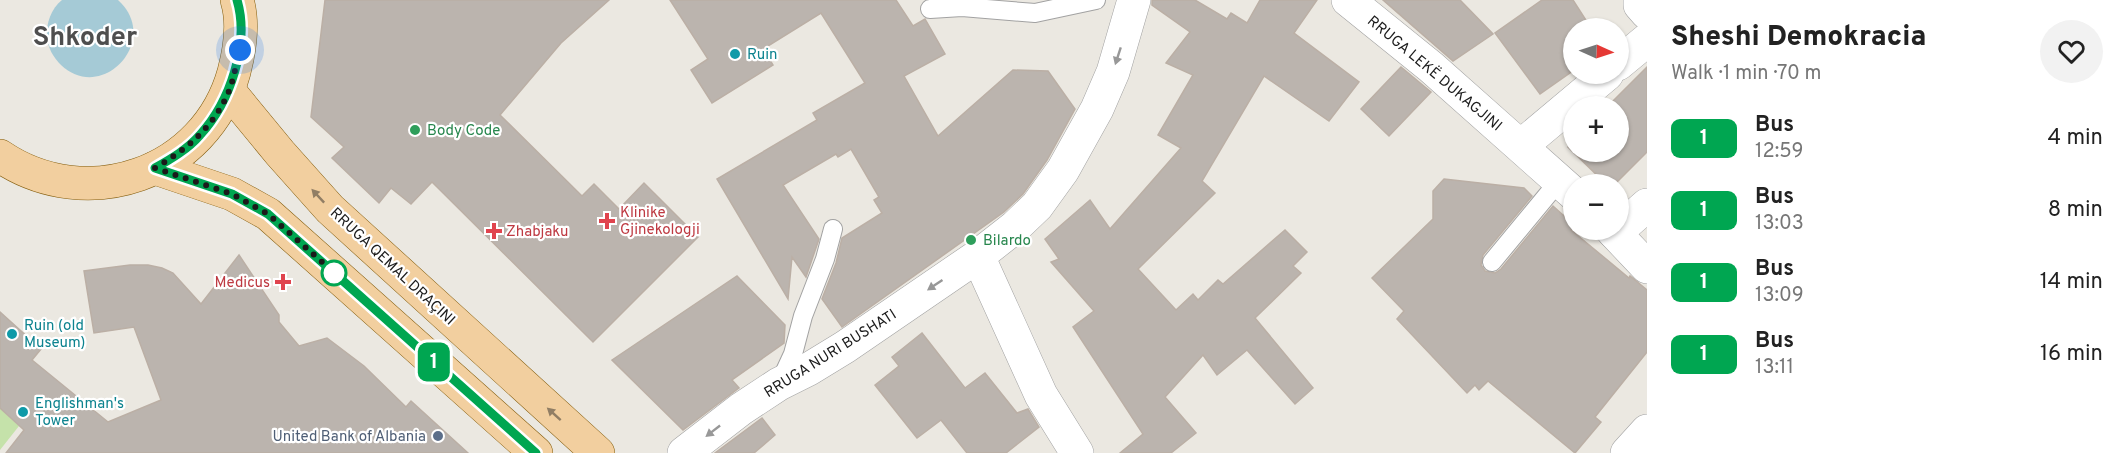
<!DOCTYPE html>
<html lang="en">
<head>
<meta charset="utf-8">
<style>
  body { margin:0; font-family:Overpass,sans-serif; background:#f2f2f2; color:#222; height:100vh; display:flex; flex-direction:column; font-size:22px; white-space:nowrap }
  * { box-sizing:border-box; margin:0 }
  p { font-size:20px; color:#767676 }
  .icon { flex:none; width:33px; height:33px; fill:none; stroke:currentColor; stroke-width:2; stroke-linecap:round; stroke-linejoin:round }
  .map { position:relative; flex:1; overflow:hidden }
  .panel { display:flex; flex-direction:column; background:#fff; width:480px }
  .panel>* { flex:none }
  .badge { padding:0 12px; border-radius:9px; font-size:21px; line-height:39px }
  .needle { width:39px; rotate:93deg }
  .tools { position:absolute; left:1563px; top:18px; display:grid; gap:12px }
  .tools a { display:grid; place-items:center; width:66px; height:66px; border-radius:50%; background:#fff; box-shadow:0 2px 4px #0004; font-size:30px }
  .you { position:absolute; width:30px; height:30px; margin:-15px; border:4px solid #fff; border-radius:50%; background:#1a73e8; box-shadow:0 0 0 9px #1a73e833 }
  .map>.badge { position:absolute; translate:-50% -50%; box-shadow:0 0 0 3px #fff }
  .round { display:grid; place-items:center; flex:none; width:63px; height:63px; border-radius:32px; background:#f2f2f2 }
  .summary { display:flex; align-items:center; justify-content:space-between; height:102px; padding:0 24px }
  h1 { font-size:28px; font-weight:800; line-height:45px }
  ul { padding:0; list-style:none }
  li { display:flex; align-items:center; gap:18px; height:72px; padding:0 24px }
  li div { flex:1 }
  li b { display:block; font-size:22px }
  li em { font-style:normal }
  li .badge { min-width:66px; font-weight:700; text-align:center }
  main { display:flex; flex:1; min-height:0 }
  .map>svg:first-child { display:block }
  .grass { fill:#c5e2aa }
  .water { fill:#a5cad6 }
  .building { fill:#bbb4ae; stroke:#bbafa5; stroke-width:1.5 }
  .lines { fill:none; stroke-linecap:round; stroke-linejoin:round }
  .lane-casing { stroke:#a2a2a2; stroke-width:20 }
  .street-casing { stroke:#a2a2a2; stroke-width:34 }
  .primary-casing { stroke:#845d0d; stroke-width:34 }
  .lane { stroke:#fff; stroke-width:18 }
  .street { stroke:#fff; stroke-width:33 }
  .primary { stroke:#f2cf9f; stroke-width:33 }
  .oneway { fill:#989898 }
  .oneway2 { fill:#917e64 }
  .line-casing { stroke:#fff; stroke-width:14 }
  .line { stroke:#00a651; stroke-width:9 }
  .walk { stroke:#1b1b1b; stroke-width:6; stroke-dasharray:0 10.8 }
  .culture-dot { fill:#0f9aa8; stroke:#fff; stroke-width:2 }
  .leisure-dot { fill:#2e9e5b; stroke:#fff; stroke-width:2 }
  .health-dot { fill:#e0444e; stroke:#fff; stroke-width:2 }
  .stop-dot { fill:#fff; stroke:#00a651; stroke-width:3 }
  .service-dot { fill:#5c6f8a; stroke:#fff; stroke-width:2 }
  .labels { text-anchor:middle; stroke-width:4.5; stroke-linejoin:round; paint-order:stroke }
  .culture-label { font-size:15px; fill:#0d838f; stroke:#fff; text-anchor:start }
  .street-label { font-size:15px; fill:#1b1b1b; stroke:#fff }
  .leisure-label { font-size:15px; fill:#27864d; stroke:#fff; text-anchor:start }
  .health-label { font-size:15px; fill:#be3a42; stroke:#fff; text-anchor:start }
  .service-label { font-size:15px; fill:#4e5e75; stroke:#fff; text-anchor:end }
  .town-label { font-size:27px; font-weight:bold; fill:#4e4e4e; stroke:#fff }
</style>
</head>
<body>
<main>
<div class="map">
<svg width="1647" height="453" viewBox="0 0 1647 453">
  <rect width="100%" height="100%" fill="#ebe8e1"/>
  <path class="grass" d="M0 408 19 426 0 450Z"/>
  <path class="water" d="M62 0H118C162 40 102 104 61 65 53 57 48 48 47 37 46 23 51 9 62 0Z"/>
  <g class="building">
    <path d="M325 0H609L561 43 500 115 582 196 594 184 619 209 644 183 698 237 593 342 432 182 411 204 391 188 379 203 332 158 344 147 311 117Z"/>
    <path d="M670 0H896L913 26 925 19 945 54 904 76 938 136 1013 70 1048 71 1075 109 1047 160 1023 194 1004 212 842 327 822 299 836 263 842 238 882 213 874 200 879 197 851 149 838 157 836 154 783 185 819 239 806 277 792 257 788 299 717 179 817 120 813 113 865 83 821 13 763 49 773 65 712 103 691 70 708 59Z"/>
    <path d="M1152 0H1195L1227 19 1231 13 1247 23 1260 0H1317L1294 33 1359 82 1329 121 1264 76 1202 181 1215 193 1138 269 1176 310 1193 294 1198 300 1218 280 1223 284 1285 230 1307 252 1293 266 1301 273 1255 318 1313 388 1295 404 1247 350 1217 375 1203 355 1165 397 1196 433 1171 453H1120L1143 434 1073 327 1094 311 1051 262 1059 259 1045 239 1090 200 1110 229 1181 148 1158 135 1193 75 1166 63 1190 32 1152 5Z"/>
    <path d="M1383 0H1460L1493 34 1453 61Z"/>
    <path d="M1542 0H1573L1591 28H1574V70L1540 94 1495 33Z"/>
    <path d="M1401 67 1431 92 1389 136 1361 109Z"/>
    <path d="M1647 67V152L1615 184H1606L1568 147 1574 142V152H1618V106H1608Z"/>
    <path d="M1444 179 1524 188 1532 196 1483 255 1481 265 1485 271 1495 273 1501 269 1553 206 1574 225 1571 230 1629 278 1630 276 1647 290V352L1595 417 1601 422 1575 453 1488 381 1479 390 1475 385 1467 393 1397 319 1404 311 1372 278 1433 219V191Z"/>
    <path d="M239 255 279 315V322L299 346 327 338 364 366 406 407 411 401 468 453H6L24 430 0 408V312L41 349 32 360 108 422 161 400 134 327 94 333 84 271 130 265H148L162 268 173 273 201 304Z"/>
    <path d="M737 276 785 325 784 343 732 380 739 388 683 430 612 360Z"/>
    <path d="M922 333 965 388 985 373 1017 413 1028 409 1039 427 1006 453H967L941 420 917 438 875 385 899 366 892 357Z"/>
    <path d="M762 418 775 435 754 453H715Z"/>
  </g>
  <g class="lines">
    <g class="lane-casing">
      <g id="lane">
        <path d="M930 9 962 7 1035 13 1096 0"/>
        <path d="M1492 262 1559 181"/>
        <path d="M781 380 793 354 803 316 825 259 833 229"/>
      </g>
    </g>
    <g class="street-casing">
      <g id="street">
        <path d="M1348 0 1431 67 1574 194"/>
        <path d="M1640 0V5L1647 13"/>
        <path d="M1618 64 1647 40"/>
        <path d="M1521 146 1607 74"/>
        <path d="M1612 230 1647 267"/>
        <path d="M1615 233 1647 205"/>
        <path d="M978 256 1041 395 1077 453"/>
        <path d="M684 453 741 409 779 384 809 369 845 347 978 256 1015 227 1037 206 1063 170 1097 109 1113 72 1134 0"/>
        <path d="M1627 453 1647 431"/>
      </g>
    </g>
    <g class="primary-casing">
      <g id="primary">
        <path d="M229 91 280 153 330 209 598 453"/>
        <path d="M0 156C87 215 206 174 234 72 240 49 244 23 237 0"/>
        <path d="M155 168 232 194 268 214 536 453"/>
      </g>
    </g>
    <use href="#lane" class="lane"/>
    <use href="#street" class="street"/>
    <use href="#primary" class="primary"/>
  </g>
  <defs><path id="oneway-solid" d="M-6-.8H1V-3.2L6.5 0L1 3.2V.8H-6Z" transform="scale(1.5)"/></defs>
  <g class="oneway">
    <use href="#oneway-solid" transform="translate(1118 56) rotate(108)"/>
    <use href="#oneway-solid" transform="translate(935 285) rotate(146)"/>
    <use href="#oneway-solid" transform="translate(713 431) rotate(142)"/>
  </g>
  <g class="oneway2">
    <use href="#oneway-solid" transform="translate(318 196) rotate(-133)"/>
    <use href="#oneway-solid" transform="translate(554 414) rotate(-138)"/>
  </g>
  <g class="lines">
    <g class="line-casing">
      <path id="line" d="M237 0C250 44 230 102 200 135 188 149 171 159 155 168L232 194 268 214 536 453"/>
    </g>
    <use href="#line" class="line"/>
    <path class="walk" d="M240 50C236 64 234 78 229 91 214 127 187 149 155 168L232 194 268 214 340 278 334 273"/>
  </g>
  <g class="culture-dot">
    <circle cx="735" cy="54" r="6"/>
    <circle cx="12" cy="334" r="6"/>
    <circle cx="23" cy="412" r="6"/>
  </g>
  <g class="leisure-dot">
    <circle cx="415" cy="130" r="6"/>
    <circle cx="971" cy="240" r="6"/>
  </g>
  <g class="health-dot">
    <path d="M604 212h6v6h6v6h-6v6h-6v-6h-6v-6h6z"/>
    <path d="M491 222h6v6h6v6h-6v6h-6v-6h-6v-6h6z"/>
    <path d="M280 273h6v6h6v6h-6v6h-6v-6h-6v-6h6z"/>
  </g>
  <circle class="stop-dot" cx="334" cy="273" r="12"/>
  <circle class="service-dot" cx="438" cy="436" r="6"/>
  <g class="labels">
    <g class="culture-label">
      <text x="747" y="59">Ruin</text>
      <text x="24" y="330">Ruin (old<tspan x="24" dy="17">Museum)</tspan></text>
      <text x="35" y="408">Englishman's<tspan x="35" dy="17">Tower</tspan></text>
    </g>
    <g class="street-label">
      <text transform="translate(1435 73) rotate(40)" y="5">RRUGA LEKË DUKAGJINI</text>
      <text transform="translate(393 266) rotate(43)" y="5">RRUGA QEMAL DRAÇINI</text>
      <text transform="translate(830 353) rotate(-32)" y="5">RRUGA NURI BUSHATI</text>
    </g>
    <g class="leisure-label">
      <text x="427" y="135">Body Code</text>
      <text x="983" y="245">Bilardo</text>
    </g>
    <g class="health-label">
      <text x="620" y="217">Klinike<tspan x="620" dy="17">Gjinekologji</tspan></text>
      <text x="506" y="236">Zhabjaku</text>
      <text x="270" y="287" text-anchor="end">Medicus</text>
    </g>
    <g class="service-label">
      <text x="426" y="441">United Bank of Albania</text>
    </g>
    <g class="town-label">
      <text x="85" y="45">Shkoder</text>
    </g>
  </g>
</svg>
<div class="tools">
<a><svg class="needle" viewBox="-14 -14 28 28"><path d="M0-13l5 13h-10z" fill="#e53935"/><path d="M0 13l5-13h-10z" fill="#767676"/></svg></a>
<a>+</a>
<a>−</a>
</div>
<div class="you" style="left:240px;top:50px"></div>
<b class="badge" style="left:434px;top:362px;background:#00a651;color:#fff">1</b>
</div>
<section class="panel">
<div class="summary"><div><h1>Sheshi Demokracia</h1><p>Walk · 1 min · 70 m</p></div><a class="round"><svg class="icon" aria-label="heart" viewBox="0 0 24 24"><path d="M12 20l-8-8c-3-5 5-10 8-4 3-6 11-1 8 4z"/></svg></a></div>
<ul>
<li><span class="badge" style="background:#00a651;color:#fff">1</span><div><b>Bus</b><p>12:59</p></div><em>4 min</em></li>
<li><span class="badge" style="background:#00a651;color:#fff">1</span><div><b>Bus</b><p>13:03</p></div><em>8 min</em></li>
<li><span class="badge" style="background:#00a651;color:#fff">1</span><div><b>Bus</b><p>13:09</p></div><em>14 min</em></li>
<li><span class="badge" style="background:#00a651;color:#fff">1</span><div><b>Bus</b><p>13:11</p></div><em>16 min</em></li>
</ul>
</section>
</main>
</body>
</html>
